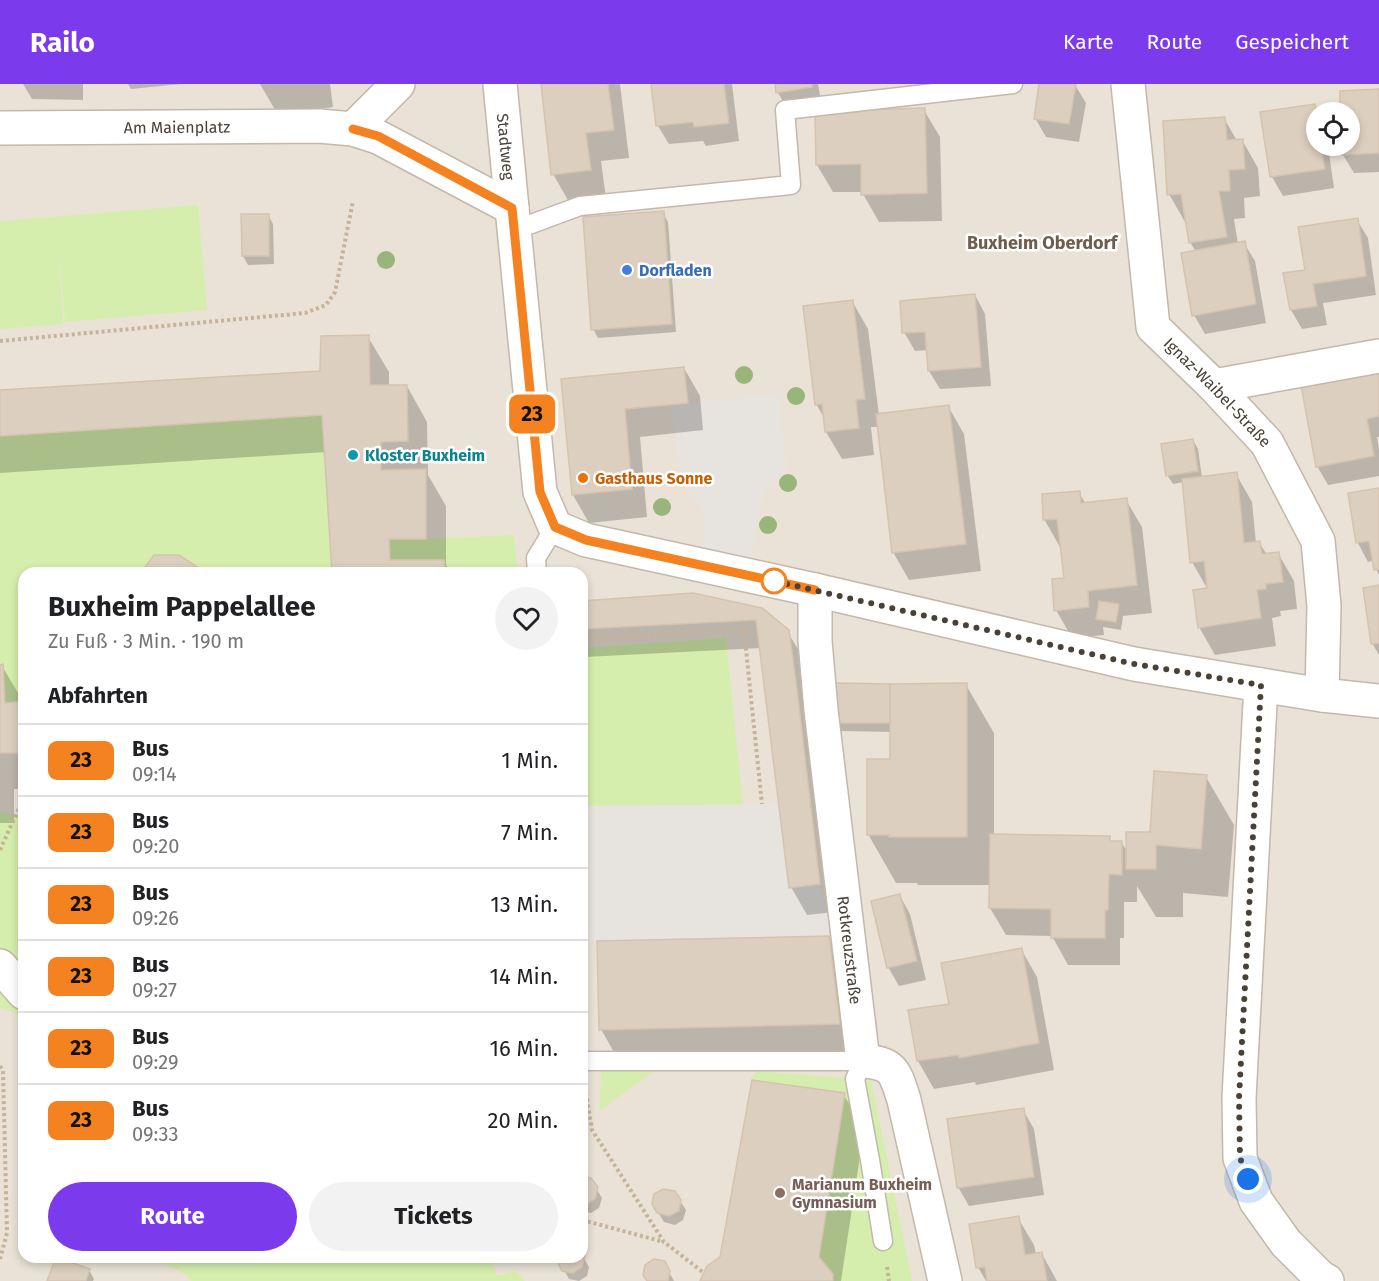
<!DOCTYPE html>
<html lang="de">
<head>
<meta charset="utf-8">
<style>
  body { margin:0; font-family:"Fira Sans",sans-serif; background:#f2f2f2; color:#202124; height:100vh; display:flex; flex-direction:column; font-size:22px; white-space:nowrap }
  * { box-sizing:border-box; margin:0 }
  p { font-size:20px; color:#757577 }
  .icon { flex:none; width:33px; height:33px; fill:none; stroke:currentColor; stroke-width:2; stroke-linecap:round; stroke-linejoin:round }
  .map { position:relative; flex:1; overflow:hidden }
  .drawer { position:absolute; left:18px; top:483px; width:570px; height:696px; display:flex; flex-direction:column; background:#fff; border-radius:18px; box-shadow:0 3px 9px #0003 }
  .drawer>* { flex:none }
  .badge { padding:0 12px; border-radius:9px; font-size:21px; line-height:39px }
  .fabs { position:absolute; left:1306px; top:18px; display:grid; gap:12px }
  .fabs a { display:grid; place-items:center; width:54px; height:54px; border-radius:50%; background:#fff; box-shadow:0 3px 9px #0003; font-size:30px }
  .you { position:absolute; width:30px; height:30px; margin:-15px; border:4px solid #fff; border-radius:50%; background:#1a73e8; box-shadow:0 0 0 9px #1a73e833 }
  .map>.badge { position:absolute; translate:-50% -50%; box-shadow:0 0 0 3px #fff }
  h2 { padding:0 30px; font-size:22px; line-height:54px }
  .round { display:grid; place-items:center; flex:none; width:63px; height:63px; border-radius:32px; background:#f2f2f2 }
  .overview { display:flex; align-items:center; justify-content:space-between; height:102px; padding:0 30px }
  h1 { font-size:28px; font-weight:700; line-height:45px }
  .button { display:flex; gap:12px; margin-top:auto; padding:12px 30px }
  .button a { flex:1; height:69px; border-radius:36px; background:#7c3aed; color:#fff; font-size:24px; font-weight:700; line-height:69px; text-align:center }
  .button a+a { background:#f2f2f2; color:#202124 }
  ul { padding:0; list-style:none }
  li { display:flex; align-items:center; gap:18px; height:72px; padding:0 30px; border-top:2px solid #e0e0e0 }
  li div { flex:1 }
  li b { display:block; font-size:22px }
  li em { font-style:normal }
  li .badge { min-width:66px; font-weight:700; text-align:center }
  header { display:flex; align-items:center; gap:36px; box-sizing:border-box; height:84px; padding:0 30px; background:#7c3aed; color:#fff }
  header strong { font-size:28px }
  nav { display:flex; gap:33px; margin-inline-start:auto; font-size:21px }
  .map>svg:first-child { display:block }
  .residential { fill:#eae2d6; fill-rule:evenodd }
  .green { fill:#d5eead }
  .parking { fill:#e7e4e0 }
  .shadow { fill:#0003 }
  .building { fill:#dccfbf; stroke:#d5c3ae; stroke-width:1.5 }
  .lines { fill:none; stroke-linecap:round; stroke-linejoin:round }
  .service-casing { stroke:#c3b8a9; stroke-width:21 }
  .minor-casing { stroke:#c3b8a9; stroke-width:36 }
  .tertiary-casing { stroke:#c3b8a9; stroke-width:36 }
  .path { stroke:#c6b399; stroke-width:4; stroke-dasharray:3 3; stroke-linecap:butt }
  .service { stroke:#fff; stroke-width:18 }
  .minor { stroke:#fff; stroke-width:33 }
  .tertiary { stroke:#fff; stroke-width:33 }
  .tree { fill:#9ab57b }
  .line-casing { stroke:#fff; stroke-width:14 }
  .line { stroke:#f58220; stroke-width:9 }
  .walk { stroke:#4a4136; stroke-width:6; stroke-dasharray:0 10.8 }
  .shop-dot { fill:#3f7fe0; stroke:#fff; stroke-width:2 }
  .culture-dot { fill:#0f9aa8; stroke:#fff; stroke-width:2 }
  .food-dot { fill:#e8710a; stroke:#fff; stroke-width:2 }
  .stop-dot { fill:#fff; stroke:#f58220; stroke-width:3 }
  .education-dot { fill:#8d6e63; stroke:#fff; stroke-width:2 }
  .labels { text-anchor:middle; stroke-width:5; stroke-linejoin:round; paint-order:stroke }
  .street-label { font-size:16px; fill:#4a4136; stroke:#fff }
  .shop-label { font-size:16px; font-weight:bold; fill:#366cbe; stroke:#fff; text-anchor:start }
  .culture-label { font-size:16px; font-weight:bold; fill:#0d838f; stroke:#fff; text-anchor:start }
  .food-label { font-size:16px; font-weight:bold; fill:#c56008; stroke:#fff; text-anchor:start }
  .education-label { font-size:16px; font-weight:bold; fill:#785e54; stroke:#fff; text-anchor:start }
  .neighbourhood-label { font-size:18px; font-weight:bold; fill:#6f5e4c; stroke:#fff }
</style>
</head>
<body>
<header>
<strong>Railo</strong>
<nav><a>Karte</a><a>Route</a><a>Gespeichert</a></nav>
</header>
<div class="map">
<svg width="1379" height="1197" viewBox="0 0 1379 1197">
  <rect width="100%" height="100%" fill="#f6f1e8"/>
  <path class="residential" d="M0 0H1379V1197H0ZM1317 28H1350V62H1317ZM24 489H582V1173H24Z"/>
  <g class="green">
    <path d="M198 121 207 226 65 238 59 165 63 240 0 245V137Z"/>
    <path d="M322 331 332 489H202V485L179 471 142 489H24V617L5 619 2 580 0 581V352Z"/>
    <path d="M514 451 518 489H445L444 476H390L389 455H426Z"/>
    <path d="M726 554 743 721 587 722 582 656V564Z"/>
    <path d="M2 728 24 734V931L2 925 0 923V731Z"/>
    <path d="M602 977 667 978 599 1027Z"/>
    <path d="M756 987 871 996 912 1197H833V1190L819 1173 752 996Z"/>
    <path d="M151 1173H491L497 1192 516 1187 525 1197H191L186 1191Z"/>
  </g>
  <g class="parking">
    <path d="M778 311 787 385 763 409 747 491 703 482 705 446 702 422 681 396 671 321Z"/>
    <path d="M779 720 790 804 820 800 829 852 597 857 586 859 587 722Z"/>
  </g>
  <g class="shadow">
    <path d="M23 0H83V16L32 15Z"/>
    <path d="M128 0H181L131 5Z"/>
    <path d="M260 0H330L333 23 278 31Z"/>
    <path d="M542 0H620L629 74 601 77 606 114 569 118 553 90Z"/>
    <path d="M652 0H732L739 57 706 62 703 57 669 60 658 42Z"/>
    <path d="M776 0H818L822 22 789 27 778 9Z"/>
    <path d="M1041 0 1075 1 1086 19 1079 58 1046 53 1035 34Z"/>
    <path d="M1379 7V88L1354 89 1343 71V62H1350V28H1342L1341 8Z"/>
    <path d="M1314 21 1318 28H1317V62H1328L1334 104 1283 112 1272 93 1262 29Z"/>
    <path d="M924 26 940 53 942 137 879 138 863 110V108H833L817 81Z"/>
    <path d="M1224 34 1237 57 1242 56 1258 84 1260 112 1244 114 1245 134 1234 135 1238 160 1244 159 1255 177 1266 239 1205 250 1194 231 1196 168 1190 158 1187 138H1185L1169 110Z"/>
    <path d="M663 129 668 138 676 248 598 254 593 245Z"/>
    <path d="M268 131 273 140 274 180 248 181 243 172Z"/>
    <path d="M1357 136 1368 154 1376 211 1323 219 1327 241 1302 245 1291 226 1285 191 1306 187Z"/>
    <path d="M975 211 985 230 991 302 940 305 929 287 928 266 915 267 904 248Z"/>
    <path d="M852 217 868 245 879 331 948 322 964 350 981 487 909 496 893 468 879 343H871L874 371 842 375 826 348 825 335 816 320Z"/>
    <path d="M368 253 389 288V302H407L427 338 428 391 446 422V481L450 489H333L326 368 0 389V307L322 288Z"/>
    <path d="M684 284 700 312 703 346 640 353 647 433 589 439 573 411 562 296Z"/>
    <path d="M1379 291V353H1377L1379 365V392L1328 401 1317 382 1359 295Z"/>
    <path d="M1193 356 1198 365 1202 394 1236 390 1252 418 1256 459 1259 458 1267 471 1278 469 1294 497 1297 525 1280 527 1281 532 1272 534 1276 562 1215 571 1199 543 1208 506 1192 478 1184 398 1173 400 1167 391Z"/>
    <path d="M1379 405V491L1376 485 1374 476 1368 478 1358 459 1349 410Z"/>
    <path d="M1079 409 1086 420 1126 416 1142 443 1152 529 1123 532 1121 546 1103 543 1104 551 1072 554 1056 526 1065 496 1062 463H1060L1044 435Z"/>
    <path d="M1379 503V571L1372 559Z"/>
    <path d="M692 511 787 547 804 575 835 828 807 831 791 803 761 564 585 573 582 568V519Z"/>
    <path d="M0 582H2L24 619V705H14V739H0Z"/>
    <path d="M966 601 994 649V751L1109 754 1112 759H1122L1128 769 1151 750 1206 693 1234 741 1228 813 1183 809V833H1156L1137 802V818H1124V854H1120V881H1068L1052 852 1006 851 990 824 991 801H918L917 799H896L868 750 891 677V648L840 647 835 638Z"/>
    <path d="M900 812 910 830 926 896 899 902 888 883Z"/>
    <path d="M828 854 849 890 859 975 621 981 601 945Z"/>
    <path d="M1021 865 1037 893 1054 986 976 1001 975 998 934 1005 918 977 910 928 951 921Z"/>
    <path d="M844 1011 864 1046 841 1197H702L721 1174Z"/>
    <path d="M1023 1026 1034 1045 1044 1111 969 1122 958 1103Z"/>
    <path d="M582 1093 596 1104 602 1114 599 1124 591 1129 582 1127Z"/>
    <path d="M680 1117 686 1126 683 1136 675 1141 664 1138 653 1120Z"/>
    <path d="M1018 1134 1034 1161 1036 1170H1042L1057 1197H986L978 1183Z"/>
    <path d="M582 1171 589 1183 587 1192 579 1197 569 1195 559 1177 560 1173H582Z"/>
    <path d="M664 1179 674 1197H648Z"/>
    <path d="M89 1186 94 1195 93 1197H49Z"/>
  </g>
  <g class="building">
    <path d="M541 0H608L614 46 586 49 591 86 551 91Z"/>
    <path d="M651 0H724L729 39 694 43 693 38 656 42Z"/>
    <path d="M775 0H812V3L776 9Z"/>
    <path d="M1039 0H1076L1069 40 1034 35Z"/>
    <path d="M1379 5V69L1342 71V62H1350V28H1340V7Z"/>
    <path d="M1315 20 1317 35V62H1321L1325 85 1270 93 1260 28Z"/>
    <path d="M925 24 927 109 861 111V80L816 81 815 29 859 28V26Z"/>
    <path d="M1225 33 1227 56 1243 55 1245 85 1229 86 1230 107H1219L1227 153 1189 159 1181 110 1167 111 1163 37Z"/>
    <path d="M664 127 672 240 591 246 583 133Z"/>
    <path d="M241 130H269V172H242Z"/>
    <path d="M1358 134 1366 192 1313 200 1317 222 1290 226 1283 189 1305 186 1298 143Z"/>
    <path d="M1245 157 1256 220 1192 232 1181 169Z"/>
    <path d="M975 210 981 283 928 287 925 248 902 249 900 217Z"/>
    <path d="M853 216 865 315 856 316 859 344 825 348 822 320 815 321 803 222Z"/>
    <path d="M369 251 370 301H407L408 357 381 358V386L426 385V455H389L390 476H444L445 489H332L322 331 0 352V306L320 287 321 252Z"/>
    <path d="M684 283 688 319 625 325 632 405 572 411 561 295Z"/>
    <path d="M1379 289V332L1367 335 1374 372 1316 383 1301 301 1359 291 1360 293Z"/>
    <path d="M949 321 966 460 892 469 876 330Z"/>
    <path d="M1193 355 1198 387 1166 392 1161 360Z"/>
    <path d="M1237 388 1244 459 1260 457 1262 470 1279 468 1283 498 1266 500V505L1257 506 1261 534 1198 544 1193 506 1207 504 1204 477 1190 479 1182 395Z"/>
    <path d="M1379 404V485L1374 486 1369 457 1356 459 1348 409Z"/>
    <path d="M1080 407 1081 419 1127 414 1137 501 1088 507 1089 523 1054 527 1052 495 1064 494 1057 435 1043 436 1042 410Z"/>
    <path d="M154 471H179L202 486V489H142V487Z"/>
    <path d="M1379 501V559L1371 560 1363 504Z"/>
    <path d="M693 509 762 524 789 546 797 605 820 800 789 804 756 536 582 545V517Z"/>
    <path d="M1099 517 1119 520 1116 538 1096 535Z"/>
    <path d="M3 580 5 619 24 617V669H0V581Z"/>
    <path d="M834 599 890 600V639H834Z"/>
    <path d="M967 599V753H889V751H867V675H890V600Z"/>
    <path d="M1154 687 1207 691 1201 765 1156 761V785H1126V748H1150Z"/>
    <path d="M990 750 1110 752V757H1122V791L1109 790 1108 826H1105V854H1051V825L989 824Z"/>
    <path d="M900 810 917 877 887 884 871 817Z"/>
    <path d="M829 852 840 940 599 946 597 857Z"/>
    <path d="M1022 864 1039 959 959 974 958 971 917 977 908 926 949 920 941 879Z"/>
    <path d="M752 996 845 1009 819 1173 833 1190V1197H700L707 1182 720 1173Z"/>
    <path d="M1024 1024 1034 1093 957 1104 947 1035Z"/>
    <path d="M582 1092 591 1094 598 1103 595 1115 585 1121 582 1120Z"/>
    <path d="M663 1105 675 1107 681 1116 679 1127 669 1132 657 1129 652 1120 654 1110Z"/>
    <path d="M1019 1132 1025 1171 1042 1168 1047 1197H987L985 1183 976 1184 969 1140Z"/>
    <path d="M582 1168 585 1172 582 1183 573 1189 562 1187 557 1177 558 1173H582Z"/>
    <path d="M56 1173 90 1185 86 1197H47Z"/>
    <path d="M654 1175 665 1177 670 1187 668 1197H647L643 1191 645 1181Z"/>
  </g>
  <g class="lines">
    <g class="service-casing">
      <g id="service">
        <path d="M515 146 580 122 791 101 785 26 1013 0"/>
        <path d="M537 489 536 474 555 443"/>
        <path d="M582 977H863L855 995 870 1076 883 1157"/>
      </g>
    </g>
    <g class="minor-casing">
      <g id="minor">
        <path id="s1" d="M500 0 512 124"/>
        <path id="s2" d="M1128 0 1153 243 1214 302 1267 359 1318 457 1324 522 1322 611"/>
        <path d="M353 45 398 0"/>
        <path d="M1214 302 1379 272"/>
        <path id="s3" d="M815 506V557L821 626 863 977C894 979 895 988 904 1016L945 1197"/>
        <path d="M1261 601 1239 1014 1240 1074 1256 1117 1286 1159 1320 1193 1327 1197"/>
        <path d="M0 882 24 909"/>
      </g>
    </g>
    <g class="tertiary-casing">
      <g id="tertiary">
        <path id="s4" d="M0 44 319 42 353 45 378 53 512 124 540 408 555 443 586 456 815 506 1134 580 1322 611 1379 617"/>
      </g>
    </g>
    <g class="path">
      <path d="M0 257 305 229 326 221 335 208 353 117"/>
      <path d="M582 556 744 546 762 720"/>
      <path d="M0 766 24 713"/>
      <path d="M0 982 3 987 7 1149 0 1175"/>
      <path d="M585 1003 592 1046 664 1158 704 1189"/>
      <path d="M582 1136 664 1158"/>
      <path d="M887 1183 889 1197"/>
    </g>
    <use href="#service" class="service"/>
    <use href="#minor" class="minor"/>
    <use href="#tertiary" class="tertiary"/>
  </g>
  <g class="tree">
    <circle cx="386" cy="176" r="9"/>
    <circle cx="744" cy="291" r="9"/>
    <circle cx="796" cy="312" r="9"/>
    <circle cx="788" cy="399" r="9"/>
    <circle cx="662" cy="423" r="9"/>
    <circle cx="768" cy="441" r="9"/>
  </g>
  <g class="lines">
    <g class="line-casing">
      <path id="line" d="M353 45 378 52 512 124 540 408 555 443 586 456 815 506"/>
    </g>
    <use href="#line" class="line"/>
    <path class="walk" d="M774 497 770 496 1134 580 1261 601 1239 1014 1240 1074 1248 1095"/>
  </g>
  <circle class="shop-dot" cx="627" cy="186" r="6"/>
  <circle class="culture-dot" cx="353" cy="371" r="6"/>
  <circle class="food-dot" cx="583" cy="394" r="6"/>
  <circle class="stop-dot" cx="774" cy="497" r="12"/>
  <circle class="education-dot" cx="780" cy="1109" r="6"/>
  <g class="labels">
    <g class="street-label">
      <text dy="6" stroke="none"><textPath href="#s4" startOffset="177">Am Maienplatz</textPath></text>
      <text dy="6" stroke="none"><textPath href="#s1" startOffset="63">Stadtweg</textPath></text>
      <text dy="6" stroke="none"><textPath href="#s2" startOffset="336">Ignaz-Waibel-Straße</textPath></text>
      <text dy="6" stroke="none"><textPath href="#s3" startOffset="362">Rotkreuzstraße</textPath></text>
    </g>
    <g class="shop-label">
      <text x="639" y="192">Dorfladen</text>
    </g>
    <g class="culture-label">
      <text x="365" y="377">Kloster Buxheim</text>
    </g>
    <g class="food-label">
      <text x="595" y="400">Gasthaus Sonne</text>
    </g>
    <g class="education-label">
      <text x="792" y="1106">Marianum Buxheim<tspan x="792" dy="18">Gymnasium</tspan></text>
    </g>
    <g class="neighbourhood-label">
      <text x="1042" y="165">Buxheim Oberdorf</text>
    </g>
  </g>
</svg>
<div class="fabs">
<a><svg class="icon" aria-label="locate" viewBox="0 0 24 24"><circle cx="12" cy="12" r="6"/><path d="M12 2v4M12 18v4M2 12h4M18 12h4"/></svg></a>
</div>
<div class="you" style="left:1248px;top:1095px"></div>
<b class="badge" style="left:532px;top:330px;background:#f58220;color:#111">23</b>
<section class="drawer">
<div class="overview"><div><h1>Buxheim Pappelallee</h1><p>Zu Fuß · 3 Min. · 190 m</p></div><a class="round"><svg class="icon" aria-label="heart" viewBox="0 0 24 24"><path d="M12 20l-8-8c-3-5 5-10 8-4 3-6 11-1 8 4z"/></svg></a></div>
<h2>Abfahrten</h2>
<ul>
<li><span class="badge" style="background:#f58220;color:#111">23</span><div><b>Bus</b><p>09:14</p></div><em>1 Min.</em></li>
<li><span class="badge" style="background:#f58220;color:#111">23</span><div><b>Bus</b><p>09:20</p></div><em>7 Min.</em></li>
<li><span class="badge" style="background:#f58220;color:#111">23</span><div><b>Bus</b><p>09:26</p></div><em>13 Min.</em></li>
<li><span class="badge" style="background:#f58220;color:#111">23</span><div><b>Bus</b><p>09:27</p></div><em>14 Min.</em></li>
<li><span class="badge" style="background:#f58220;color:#111">23</span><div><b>Bus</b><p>09:29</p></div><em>16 Min.</em></li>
<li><span class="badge" style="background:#f58220;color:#111">23</span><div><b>Bus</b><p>09:33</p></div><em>20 Min.</em></li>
</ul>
<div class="button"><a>Route</a><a>Tickets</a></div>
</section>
</div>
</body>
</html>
